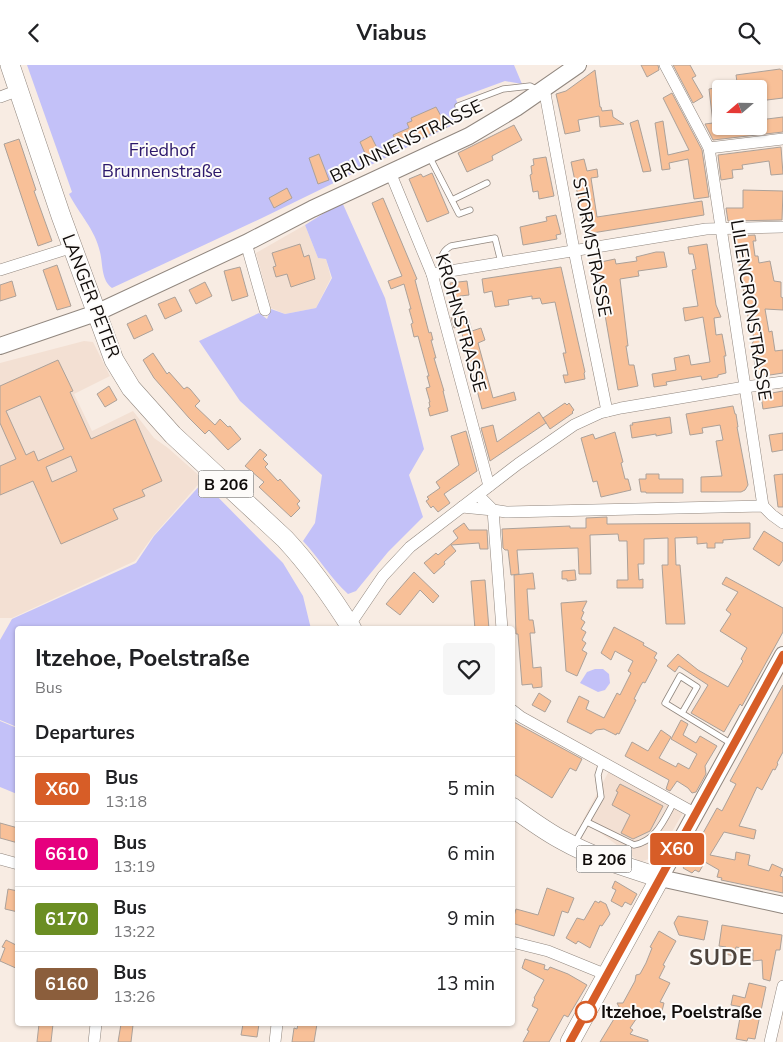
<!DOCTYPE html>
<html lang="en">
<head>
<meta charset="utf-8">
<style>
  body { margin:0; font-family:"Nunito Sans",sans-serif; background:#f6f6f6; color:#202124; height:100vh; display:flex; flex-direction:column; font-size:19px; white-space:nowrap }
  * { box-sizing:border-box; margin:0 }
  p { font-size:16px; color:#757577 }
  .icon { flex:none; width:28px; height:28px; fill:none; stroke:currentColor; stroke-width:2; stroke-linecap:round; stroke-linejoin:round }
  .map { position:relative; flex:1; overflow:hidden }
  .panel { position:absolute; left:15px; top:561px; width:500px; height:400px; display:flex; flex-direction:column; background:#fff; border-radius:5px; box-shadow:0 1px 4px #0004 }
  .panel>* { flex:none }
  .badge { padding:0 10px; border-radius:4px; font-size:18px; line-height:32px }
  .needle { width:32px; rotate:250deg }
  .tools { position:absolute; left:712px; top:15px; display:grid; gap:10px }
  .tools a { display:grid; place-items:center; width:55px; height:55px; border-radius:5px; background:#fff; box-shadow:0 1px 4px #0004; font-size:25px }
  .map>.badge { position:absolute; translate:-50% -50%; box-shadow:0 0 0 2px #fff }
  h2 { padding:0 20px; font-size:19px; line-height:45px }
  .round { display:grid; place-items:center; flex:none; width:52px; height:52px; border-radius:5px; background:#f6f6f6 }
  .headline { display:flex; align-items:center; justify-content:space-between; height:85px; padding:0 20px }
  h1 { font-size:24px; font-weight:700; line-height:38px }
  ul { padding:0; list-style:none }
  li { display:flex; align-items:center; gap:15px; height:65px; padding:0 20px; border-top:1px solid #e0e0e0 }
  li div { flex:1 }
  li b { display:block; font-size:19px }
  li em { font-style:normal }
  li .badge { min-width:55px; font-weight:700; text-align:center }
  header { display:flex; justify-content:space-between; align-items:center; height:65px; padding:0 20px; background:#fff; font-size:22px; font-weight:700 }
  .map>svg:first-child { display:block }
  .built { fill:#f3e0d3 }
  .green { fill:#c3c1f8 }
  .building { fill:#f8c098; stroke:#aca199; fill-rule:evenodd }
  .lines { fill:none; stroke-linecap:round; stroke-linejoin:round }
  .lane-casing { stroke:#91877f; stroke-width:7 }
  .street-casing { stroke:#91877f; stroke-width:12 }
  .secondary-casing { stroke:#91877f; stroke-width:18 }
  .primary-casing { stroke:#91877f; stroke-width:20 }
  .lane { stroke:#fff; stroke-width:5.5 }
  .street { stroke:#fff; stroke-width:11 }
  .secondary { stroke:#fff; stroke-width:16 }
  .primary { stroke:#fff; stroke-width:19 }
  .line-casing { stroke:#fff; stroke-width:11 }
  .line { stroke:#d75d27; stroke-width:8 }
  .stop-dot { fill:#fff; stroke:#d75d27; stroke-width:2.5 }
  .labels { text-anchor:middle; stroke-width:4; stroke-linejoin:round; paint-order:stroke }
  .shield { fill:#fdfbf9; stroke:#575452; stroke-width:1 }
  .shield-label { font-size:16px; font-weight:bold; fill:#100c0a }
  .street-label { font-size:18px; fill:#100c0a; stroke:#fdfbf9 }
  .park-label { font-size:18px; fill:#2c186b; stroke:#fdfbf9 }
  .stop-label { font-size:18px; font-weight:bold; fill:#100c0a; stroke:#fdfbf9; text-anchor:start }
  .district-label { font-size:22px; font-weight:bold; letter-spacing:1px; fill:#4e443d; stroke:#fdfbf9 }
</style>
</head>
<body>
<header><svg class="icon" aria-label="back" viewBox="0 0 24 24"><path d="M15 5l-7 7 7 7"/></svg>Viabus<svg class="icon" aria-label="search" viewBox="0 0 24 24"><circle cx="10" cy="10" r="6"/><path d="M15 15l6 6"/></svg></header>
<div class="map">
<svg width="783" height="977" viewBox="0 0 783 977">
  <rect width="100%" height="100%" fill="#f8ece3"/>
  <g class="built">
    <path d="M305 160 318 193 326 194 331 213 316 243 285 249 271 243 256 188Z"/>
    <path d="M84 276 93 277 110 311 74 329 92 366 133 346 154 373 168 383 203 414 153 471 135 496 12 553H0V298Z"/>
    <path d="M609 706 684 746 660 787 652 793 640 797 583 755Z"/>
  </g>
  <g class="green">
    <path d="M27 0H514L522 19 505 16 456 34 463 55 262 153 112 223C101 215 103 199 100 187 95 164 79 149 69 129L72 127Z"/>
    <path d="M342 137 385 233 424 384 409 410 423 452 388 487 356 526 348 529C332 515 318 492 303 476L315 458 322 410 240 336 199 276 259 248 267 254 271 244 285 249 316 243 332 213 326 194 318 193 305 160Z"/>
    <path d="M203 417 283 498 303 531 311 564H18L17 662 0 655V575L12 554 136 498 154 471Z"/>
    <path d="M595 604H603L609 609 610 618 605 625 598 627 580 618 587 607Z"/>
    <path d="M0 656 17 663V729L0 722Z"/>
  </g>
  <g class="building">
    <path d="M641 0H658L659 5 647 12Z"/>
    <path d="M673 0H690L696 11 692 13 703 32 693 38Z"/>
    <path d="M780 4 783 6V33L759 36V24H738L736 10Z"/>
    <path d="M595 5 600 42H601L602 46 612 45 613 52 624 59 600 62 599 51 578 55 580 66 565 69 556 29 566 26Z"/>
    <path d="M721 22V61H759V55L783 52V67L713 75 705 59 713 58 709 24Z"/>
    <path d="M672 28 702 85 709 132 694 134 688 94 669 98 670 104 662 105 655 58 663 56 668 90 689 85 663 33Z"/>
    <path d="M436 42 447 62 425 71V72L415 76 414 73 398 80 393 70 409 63 407 58 412 56 411 53Z"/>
    <path d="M638 55 651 106 643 107 630 58Z"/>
    <path d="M514 60 522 75 492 91 493 95 467 107 458 88Z"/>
    <path d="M371 71 380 89 368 95 360 77Z"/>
    <path d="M19 74 36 125 34 126 52 176 38 181 4 79Z"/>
    <path d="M781 82 783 109 771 110 769 96 742 100 743 104 732 105 733 113 721 115 718 90Z"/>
    <path d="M319 89 329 115 318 119 309 93Z"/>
    <path d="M546 92 554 131 539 134 538 126 533 127 530 110 532 109 531 101 534 100 533 94Z"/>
    <path d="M584 94 587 106 597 104 598 112 591 113 597 152 702 136 704 150 586 169 571 97Z"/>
    <path d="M432 108 449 148 427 157 409 114 421 109 423 112Z"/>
    <path d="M287 123 292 133 274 143 269 133Z"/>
    <path d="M743 125 783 126 782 155 728 156 726 143H743Z"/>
    <path d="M383 133 417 214 415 215 429 268 431 267 433 275H431L436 293H434L444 326H443L448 346 430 351 428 343 430 342 429 337H430L426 323 430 322 427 311H429L418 271 414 272 411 259 413 258 409 244H411L404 219 391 224 388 216 402 211 372 138Z"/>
    <path d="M556 150 561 169 556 170 557 174 523 180 520 162 547 156 546 152Z"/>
    <path d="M755 170 756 176H753L755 191H758L759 198 770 196 774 216 781 217V232L783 233V245L765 244 769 267 772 266 775 286 783 285V308L757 312 754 294 757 293 755 282 752 279 754 275 752 263H750L734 171Z"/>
    <path d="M300 179 304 192 309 190 315 214 291 222 287 209 276 212 273 202 276 201 272 188Z"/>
    <path d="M707 179 716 240 721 252 714 253 716 270 722 269 726 291H724L726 308 718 310V312L702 315 701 311 666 317 667 320 654 322 652 309 676 305 674 293 689 290 691 300 710 297 703 252 685 256 683 243 698 241 692 205 696 204 693 189H689L688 182Z"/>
    <path d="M656 187H664L667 202 638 206 639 211 620 214 628 281H626L629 300H634L638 321 618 325 596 198 615 194 616 199 637 196 636 192Z"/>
    <path d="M57 200 71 241 57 245 43 205Z"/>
    <path d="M240 202 248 231 232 236 224 206Z"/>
    <path d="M561 202 585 307 584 308 585 314 565 318 563 310H568L563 288H566L555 237 542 239 540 233 532 234V231L508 235 509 240 495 242 492 226 484 228 482 214Z"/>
    <path d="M12 216 16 231 0 236V220Z"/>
    <path d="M467 216 469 230 460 231 463 249 466 253 468 252 472 266 481 263 485 275 478 278 493 333 514 327 516 335 482 344 460 261 454 263 451 252 456 251 450 218Z"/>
    <path d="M205 217 212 231 196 239 189 225Z"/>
    <path d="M175 232 182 246 165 254 158 239Z"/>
    <path d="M146 250 153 265 134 274 127 259Z"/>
    <path d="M153 288 167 309 169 307 184 324 187 322 190 324 200 336 195 341 215 360 220 354 228 362 230 361 241 374 228 385 209 365 205 369 189 353 154 313 143 295Z"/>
    <path d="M58 295 73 326 70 327 91 374 135 354 162 416 142 425 145 431 113 444 118 454 61 479 33 416 0 430V401L16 394 0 358V321ZM40 331 64 384 38 396 34 386 26 390 6 346ZM71 391 77 406 52 417 46 402Z"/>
    <path d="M109 321 117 335 105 342 97 329Z"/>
    <path d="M783 326V341L763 344 761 330Z"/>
    <path d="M565 338 567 340 569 338 574 345 572 347 573 348 550 364 543 353Z"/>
    <path d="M733 341 735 349H736L738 362H737L748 420 745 425 741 427H701V412L722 411 716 376 723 375 720 360 702 363 703 368 690 370 686 349Z"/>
    <path d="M539 347 546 358 490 396 481 363 493 360 497 377Z"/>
    <path d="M670 352 672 368 656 371V369L632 373 630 360H633L632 358Z"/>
    <path d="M466 366 477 406 444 429 450 438 438 447 433 441 431 443 426 436 429 434 427 432 440 423 436 417 459 400 451 371Z"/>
    <path d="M615 367 623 397 621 398 625 414H628L631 425 601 432 597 416 593 417 581 373 593 369 595 374Z"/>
    <path d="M783 368V385L772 387 769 370Z"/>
    <path d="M260 384 267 390 263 394 268 399 265 402 278 416 280 414 300 436 297 439 300 443 291 452 259 422 264 417 245 401Z"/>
    <path d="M646 409H659V414H683V428H646V427H641L639 414H646Z"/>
    <path d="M783 409V442H778L774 410Z"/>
    <path d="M607 452V459L750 458V473L723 475V478H715V483H707V478L697 479V472L675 473 676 500H680L685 559H666L662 500H668V473L644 474V499H638L639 515 643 514V523H617V515H628L627 476H619L618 469 590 470 591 509H579L578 483 517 485 519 509 511 510 508 485H505L503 483 502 464 570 461V463H586V453Z"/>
    <path d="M464 458 469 465H487L488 484H480L479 478 451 480 456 486 444 497 445 499 434 509 424 498 436 488 438 490 458 473 453 466Z"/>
    <path d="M764 466 783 478V495L779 501 753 484Z"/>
    <path d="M575 505 576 515 567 516V514H562V506Z"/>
    <path d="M414 507 439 531 433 538 420 525 400 550 386 539Z"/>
    <path d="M533 508 535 524H527L529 555H533L535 568H530L533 603 541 602 542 618V622L533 623 532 619 522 620 518 569H516L514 510Z"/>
    <path d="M726 512 783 543V567L742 641 740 639 724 667 691 648 708 620 679 601 675 607 667 601 678 589 698 605 728 622 743 596 741 594 747 583 720 566 731 549 726 545 738 527 722 519Z"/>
    <path d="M485 515 489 564H475L471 516Z"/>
    <path d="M587 536 582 546 584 547 581 554 585 557 581 564 586 567 582 575 586 578 582 585 587 588 577 611 566 606 561 538Z"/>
    <path d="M614 562 644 578 643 580 657 588 654 593 657 595 645 618 643 617 641 620 634 634 636 635 619 669 617 668 616 670 604 664 596 665 591 669 567 657 568 654 579 631 589 636 586 644 604 653 617 628 620 630 631 608 628 606 633 596 615 586 611 595 601 588Z"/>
    <path d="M783 620V687L777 698 778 699 775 705 773 704 762 725 757 722 739 761 756 765 754 774 724 767 710 790 735 795 736 787 750 790 748 800 769 806 772 799 783 804 780 811 783 812V828L721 815 722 813 717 812 719 805 705 797 699 807 695 805 692 808 683 803 692 790 690 786H693L717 743 722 746 736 719 730 716Z"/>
    <path d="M539 628 551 636 545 647 532 640Z"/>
    <path d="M681 655 688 659 683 670 696 678 700 671 717 681 705 701 706 709 696 727 692 728 688 723 677 716 670 726 666 724 669 715 625 691 632 677 648 686 661 665 671 672 659 693 676 702 678 698 689 704 697 689 671 674Z"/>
    <path d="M512 656 582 694 576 706 570 703 552 733 512 708Z"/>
    <path d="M620 719 663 741 650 766 633 774 621 768 630 750 612 740 618 727 616 726Z"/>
    <path d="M0 758 18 763V778L0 773Z"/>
    <path d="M615 816 637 829 631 840 625 837 622 842 611 836 616 825 612 823Z"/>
    <path d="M547 823 574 833 568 848 562 846 554 871 512 858 516 844 538 850Z"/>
    <path d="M8 824 18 826V847L5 844Z"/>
    <path d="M595 836 599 838 600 836 606 839 610 849 602 861 600 860 590 883 578 876 576 879 566 873 577 853 584 855Z"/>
    <path d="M678 851 708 856 704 875 679 870 674 858Z"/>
    <path d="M722 860 782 870 780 885H776L770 916 763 914 762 895 753 896V885L736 882 734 891 725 889 726 882 719 881Z"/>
    <path d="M659 866 676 876 663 900 665 901 659 913 670 918 660 937 664 938 661 950 643 944 630 963 633 965 630 969 648 975V977H600L620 944 617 938H623L635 916 636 910 640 909 646 898 652 883 650 882Z"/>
    <path d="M6 875 18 881V904L0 896 5 883 2 882Z"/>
    <path d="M525 894 545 900 544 904 548 905 550 902 568 909 587 920 568 952 564 950 549 977H523L529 966 527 965 538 944 532 941 535 934 534 933 544 915 522 903Z"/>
    <path d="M749 918 766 922 755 974 748 973 747 976 736 974 742 942 731 940 733 930 745 933Z"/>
    <path d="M39 959H53L51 977H37Z"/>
    <path d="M121 959 133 960 131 977H118Z"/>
    <path d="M243 959H259L257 972 241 970Z"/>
    <path d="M298 959H317L314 977H292L294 963 297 964Z"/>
  </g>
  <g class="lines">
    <g class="lane-casing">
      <g id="lane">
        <path d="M458 41 503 24 530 21 538 25"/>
        <path d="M429 91 459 149 470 145"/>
        <path d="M452 135 487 118"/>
        <path d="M444 207C441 195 439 188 451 181L495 173 501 197"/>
        <path d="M682 648 697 622 680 611 665 638 732 679"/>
        <path d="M587 757 634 780C656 776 664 755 674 737"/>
        <path d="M574 779 601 732 598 710 602 697"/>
      </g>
    </g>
    <g class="street-casing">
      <g id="street">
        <path d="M665 0 709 83 763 441"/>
        <path d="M544 23 574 185 607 346"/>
        <path d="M0 32 19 25"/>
        <path d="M709 83 783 74"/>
        <path d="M390 107 432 209 489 421"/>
        <path d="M246 178 265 245"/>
        <path d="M0 205 73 182"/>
        <path d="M432 209 706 164 783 162"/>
        <path d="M478 430 493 445 506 447 763 441 772 450 783 458"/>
        <path d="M462 442 493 445 502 564"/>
        <path d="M347 564 383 511 410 482 518 399 574 360 600 348 621 343 745 322 783 317"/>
        <path d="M512 645 521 652 696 749"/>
        <path d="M0 794 18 799"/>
        <path d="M512 877 548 886 607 910"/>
        <path d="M94 977 96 959"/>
        <path d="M275 977 277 959"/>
        <path d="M770 977 783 921"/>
      </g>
    </g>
    <g class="secondary-casing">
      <g id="secondary">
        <path d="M0 281 96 248 246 178 312 144 469 71 516 43 578 0"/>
        <path d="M783 590 660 813 783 840"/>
      </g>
    </g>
    <g class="primary-casing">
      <g id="primary">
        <path d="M10 0 61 151 114 295 131 323 173 370 285 474C311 502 332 532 352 564"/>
        <path d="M512 742C529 754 546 767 564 776 594 793 628 802 660 813L570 977"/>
      </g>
    </g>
    <use href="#lane" class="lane"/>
    <use href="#street" class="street"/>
    <use href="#secondary" class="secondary"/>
    <use href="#primary" class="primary"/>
  </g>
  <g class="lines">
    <g class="line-casing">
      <path id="line" d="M570 977 783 590"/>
    </g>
    <use href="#line" class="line"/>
  </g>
  <circle class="stop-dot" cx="586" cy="947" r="10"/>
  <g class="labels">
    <g class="shield">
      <rect x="198.5" y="405.5" width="55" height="27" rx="4"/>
      <rect x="576.5" y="780.5" width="55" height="27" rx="4"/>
    </g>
    <g class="shield-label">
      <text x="226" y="425">B 206</text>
      <text x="604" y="800">B 206</text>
    </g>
    <g class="street-label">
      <text transform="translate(406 76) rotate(-26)" y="6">BRUNNENSTRASSE</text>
      <text transform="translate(592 182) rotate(79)" y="6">STORMSTRASSE</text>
      <text transform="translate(91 231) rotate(69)" y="6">LANGER PETER</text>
      <text transform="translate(751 245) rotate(81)" y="6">LILIENCRONSTRASSE</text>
      <text transform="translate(461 258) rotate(74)" y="6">KROHNSTRASSE</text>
    </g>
    <g class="park-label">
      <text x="162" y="91">Friedhof<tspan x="162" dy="21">Brunnenstraße</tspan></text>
    </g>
    <g class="stop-label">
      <text x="601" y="953">Itzehoe, Poelstraße</text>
    </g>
    <g class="district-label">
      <text x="721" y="900">SUDE</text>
    </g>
  </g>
</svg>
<div class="tools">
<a><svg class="needle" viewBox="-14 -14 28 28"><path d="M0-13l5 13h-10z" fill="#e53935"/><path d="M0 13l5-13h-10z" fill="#757577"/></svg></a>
</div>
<b class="badge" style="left:677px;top:784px;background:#d75d27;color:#fff">X60</b>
<section class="panel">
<div class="headline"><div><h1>Itzehoe, Poelstraße</h1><p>Bus</p></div><a class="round"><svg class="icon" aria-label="heart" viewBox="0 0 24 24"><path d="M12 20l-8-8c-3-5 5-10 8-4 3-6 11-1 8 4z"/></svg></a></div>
<h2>Departures</h2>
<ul>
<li><span class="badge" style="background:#d75d27;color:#fff">X60</span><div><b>Bus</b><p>13:18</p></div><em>5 min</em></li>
<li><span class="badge" style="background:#e6007e;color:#fff">6610</span><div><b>Bus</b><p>13:19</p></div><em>6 min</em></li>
<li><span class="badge" style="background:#6b8e23;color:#fff">6170</span><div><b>Bus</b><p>13:22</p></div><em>9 min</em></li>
<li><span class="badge" style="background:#8b5e3c;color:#fff">6160</span><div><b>Bus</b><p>13:26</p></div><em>13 min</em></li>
</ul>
</section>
</div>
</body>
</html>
